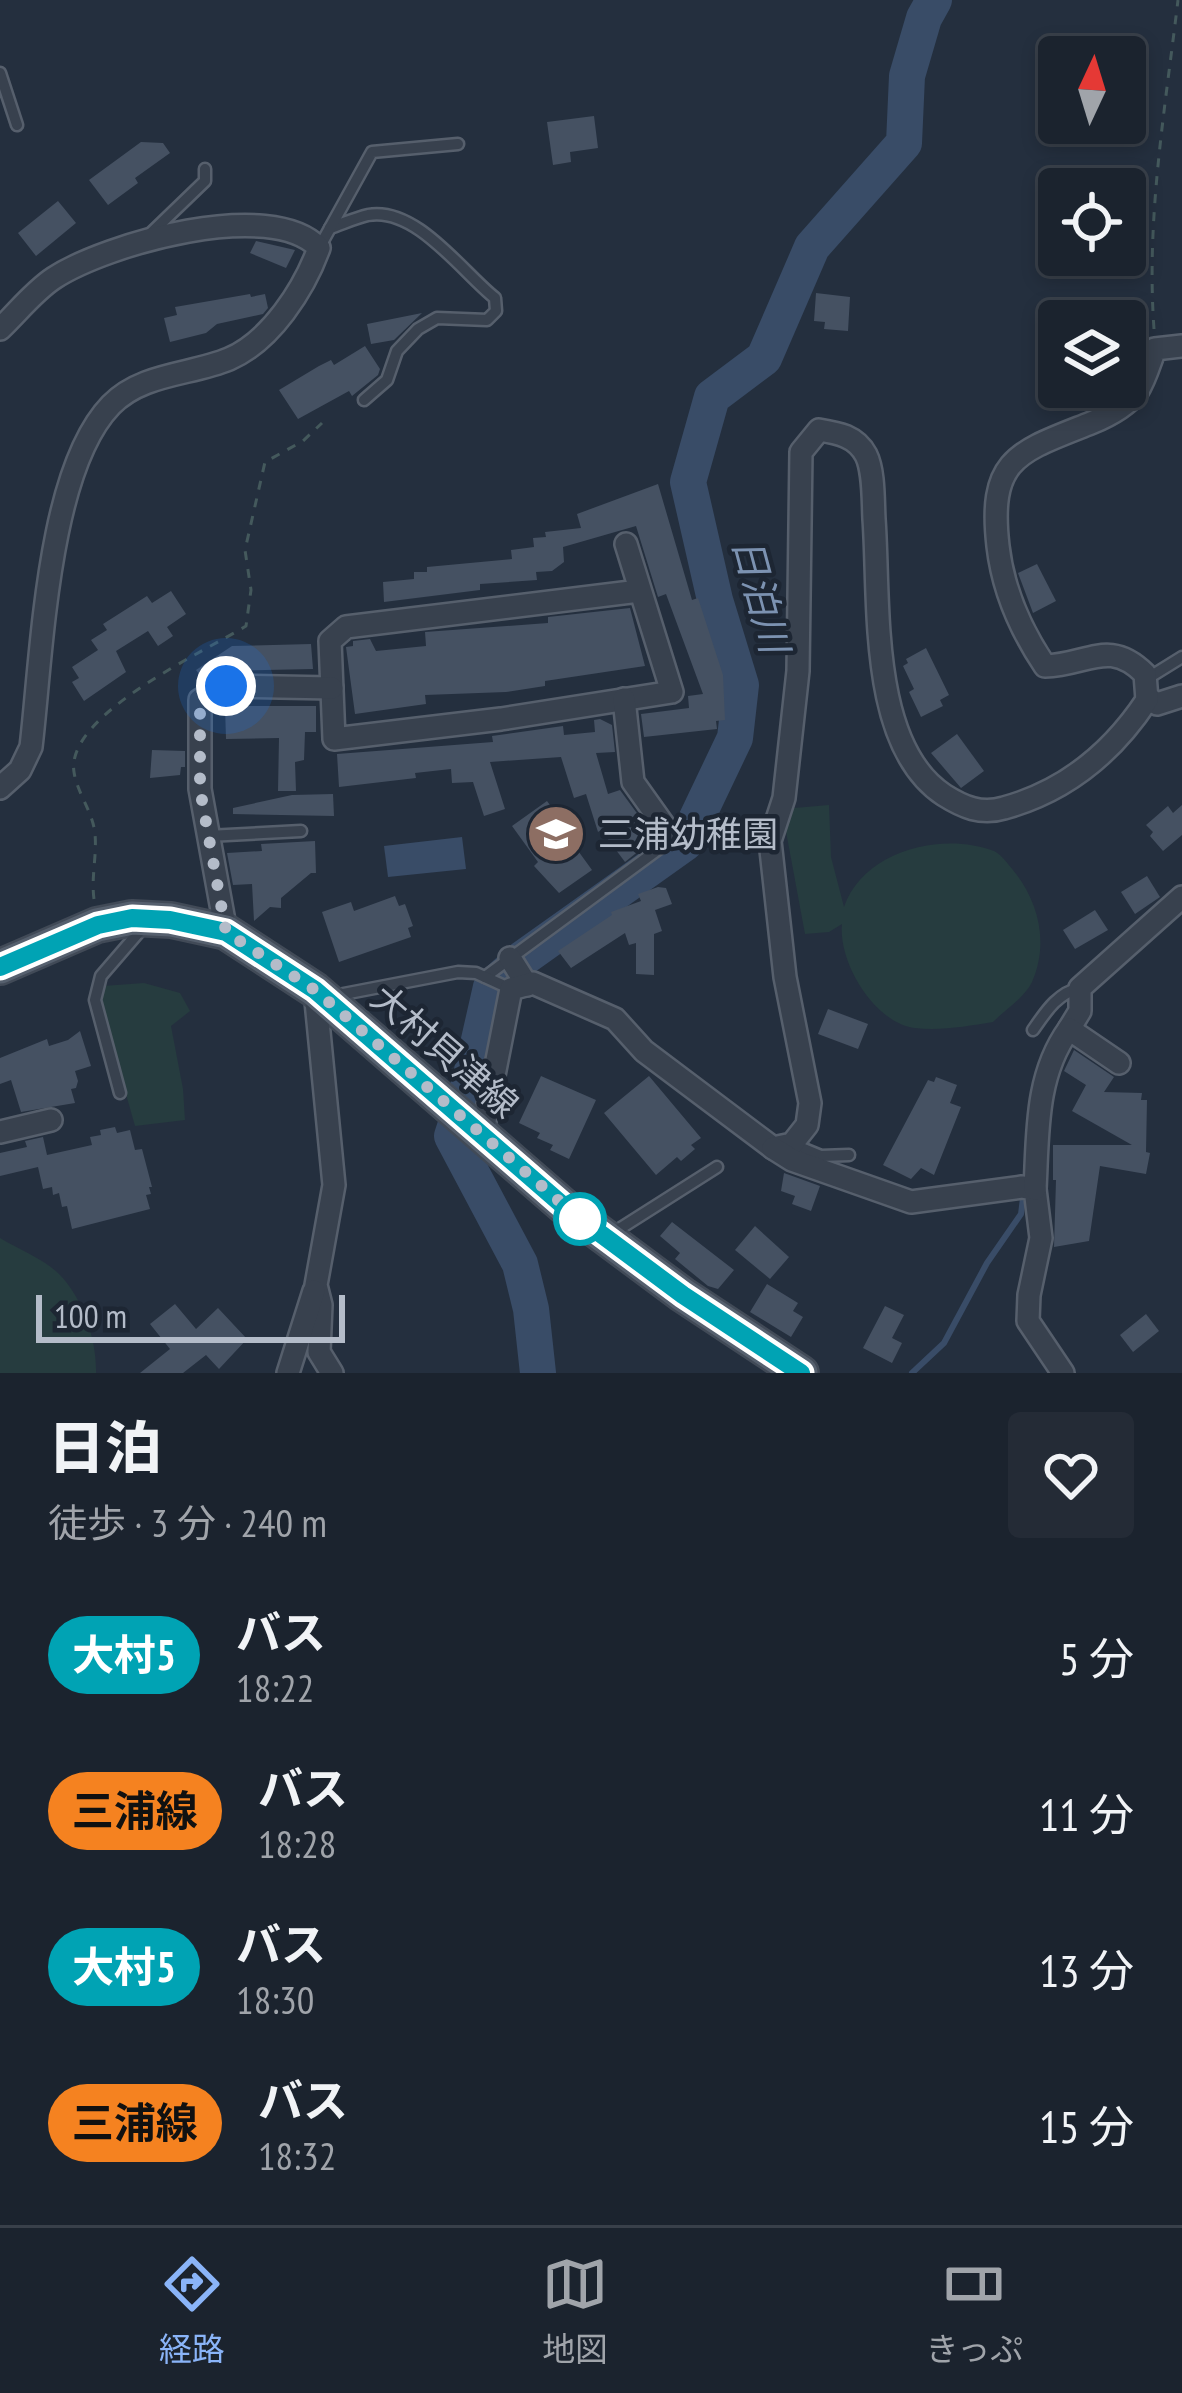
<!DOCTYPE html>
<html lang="ja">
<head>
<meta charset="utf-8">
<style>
  body { margin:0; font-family:"PT Sans Narrow","Noto Sans JP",sans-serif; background:#242b36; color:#f1f3f6; height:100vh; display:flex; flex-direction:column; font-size:45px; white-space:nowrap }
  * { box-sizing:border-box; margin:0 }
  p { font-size:39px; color:#a0a4aa }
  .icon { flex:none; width:66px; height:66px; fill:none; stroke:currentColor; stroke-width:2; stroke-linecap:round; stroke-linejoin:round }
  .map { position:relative; height:1373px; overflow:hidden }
  .details { display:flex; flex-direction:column; background:#1b232e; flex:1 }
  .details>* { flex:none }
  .badge { padding:0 24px; border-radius:39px; font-size:42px; line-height:78px }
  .needle { width:78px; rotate:4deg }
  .controls { position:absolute; left:1038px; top:36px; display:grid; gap:24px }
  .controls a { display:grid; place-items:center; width:108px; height:108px; border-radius:12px; background:#1b232e; box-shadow:0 6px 18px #0003,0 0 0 3px #39404a; font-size:60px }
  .scale { position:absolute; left:36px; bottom:30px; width:309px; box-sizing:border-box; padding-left:12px; border:6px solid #b4bcc9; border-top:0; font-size:33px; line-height:42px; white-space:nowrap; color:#b4bcc9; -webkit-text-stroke:9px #1d2633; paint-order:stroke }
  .you { position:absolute; width:60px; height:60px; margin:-30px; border:9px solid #fff; border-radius:50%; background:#1a73e8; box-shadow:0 0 0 18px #1a73e833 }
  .map>.badge { position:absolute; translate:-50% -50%; box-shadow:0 0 0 6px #fff }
  .round { display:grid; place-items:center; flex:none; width:126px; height:126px; border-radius:12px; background:#242b36 }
  .head { display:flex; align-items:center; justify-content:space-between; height:204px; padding:0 48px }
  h1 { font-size:57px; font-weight:800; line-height:90px }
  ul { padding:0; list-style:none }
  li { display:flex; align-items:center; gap:36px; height:156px; padding:0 48px }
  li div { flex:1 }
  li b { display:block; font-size:45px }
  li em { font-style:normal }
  li .badge { min-width:132px; font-weight:700; text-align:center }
  .tab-bar { display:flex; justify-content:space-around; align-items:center; height:168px; border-top:3px solid #39404a; background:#1b232e; font-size:33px; color:#a0a4aa }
  .tab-bar a { display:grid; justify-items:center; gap:6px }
  .tab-bar .on { color:#8ab4f8 }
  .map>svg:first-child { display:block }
  .green { fill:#263c3f }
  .water { fill:#394c67 }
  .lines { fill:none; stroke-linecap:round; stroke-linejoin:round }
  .stream { stroke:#394c67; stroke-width:6 }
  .river { stroke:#394c67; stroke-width:36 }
  .building { fill:#455162 }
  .service-casing { stroke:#565f6c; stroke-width:15 }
  .minor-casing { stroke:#565f6c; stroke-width:26 }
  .primary-casing { stroke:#414a57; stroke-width:38 }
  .path { stroke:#44595c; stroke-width:3; stroke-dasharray:9 9; stroke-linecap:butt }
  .service { stroke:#38414e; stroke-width:10 }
  .minor { stroke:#38414e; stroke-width:21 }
  .primary { stroke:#56606e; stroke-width:33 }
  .line-casing { stroke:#fff; stroke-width:27 }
  .line { stroke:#00a3b4; stroke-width:18 }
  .walk { stroke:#b4bcc9; stroke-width:12; stroke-dasharray:0 21.6 }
  .stop-dot { fill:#fff; stroke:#00a3b4; stroke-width:6 }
  .labels { text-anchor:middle; stroke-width:9; stroke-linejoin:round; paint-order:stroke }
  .poi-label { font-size:36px; fill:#b4bcc9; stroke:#1d2633; text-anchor:start }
  .street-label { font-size:36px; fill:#b4bcc9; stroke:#1d2633 }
  .water-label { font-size:39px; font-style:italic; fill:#7c92b1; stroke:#1d2633 }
</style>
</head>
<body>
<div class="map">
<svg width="1182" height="1373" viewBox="0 0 1182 1373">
  <rect width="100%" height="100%" fill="#242f3e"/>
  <g class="green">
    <path d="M829 805 831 857 844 907C863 851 942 831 994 851 1002 855 1007 863 1013 870 1039 902 1049 943 1032 982 1025 997 1005 1010 993 1022 968 1026 941 1031 915 1028 874 1023 838 962 842 924L829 932 805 934 785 826 794 808Z"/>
    <path d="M144 983 180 993 190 1011 171 1026 183 1089 185 1120 135 1126 100 1002 103 986Z"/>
    <path d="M0 1238C18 1249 44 1259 59 1274 83 1298 97 1340 96 1373H0Z"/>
  </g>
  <path class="water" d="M462 837 466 869 388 877 384 846Z"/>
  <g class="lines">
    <path class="stream" d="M912 1373 944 1343 987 1263 1021 1214 1024 1190"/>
    <path class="river" d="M538 1373 531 1309 520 1264 452 1136 469 1084 491 987 522 959 685 843 735 738 741 685 715 600 688 482 712 397 764 358 812 247 904 143 907 76 924 18 934 0"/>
  </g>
  <g class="building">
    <path d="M594 116 598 148 570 152 571 162 553 165 547 122Z"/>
    <path d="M141 142 163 143 170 153 135 178 138 183 108 205 89 180Z"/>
    <path d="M58 201 76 223 36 256 18 233Z"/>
    <path d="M256 241 295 250 286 268 250 253Z"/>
    <path d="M816 293 850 297 848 331 824 329 825 322 814 321Z"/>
    <path d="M250 294 251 297 265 294 268 308 263 314 217 324 206 333 170 342 164 318 177 315 175 307Z"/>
    <path d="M422 313 394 340 371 344 367 324Z"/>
    <path d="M365 346 380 369 378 375 352 396 349 391 298 419 279 390 319 366 331 360 334 365Z"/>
    <path d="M658 484 692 600 698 598 723 675 725 720 716 721 717 729 644 737 641 714 689 708 688 696 703 694 666 594 658 597 636 526 563 547 564 562 552 571 536 572 537 580 480 584V590L384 602 383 582 414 579V572H427V567L512 559 511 550 534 547 533 538 546 537 545 532 581 528 577 514Z"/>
    <path d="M1037 564 1056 601 1033 613 1018 573Z"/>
    <path d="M171 591 186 614 167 627 173 636 158 646 148 631 116 651 126 672 84 701 72 682 79 678 72 667 98 650 91 640 107 630 103 624 147 596 152 603Z"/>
    <path d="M630 608 645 666 545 681V686L506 692 425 695 426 704 355 714 346 647 353 646V641L370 639 376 651 426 646 425 632 548 623V617Z"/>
    <path d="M311 644 313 669 225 671 204 681 196 670 232 646Z"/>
    <path d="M926 648 949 695 940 700 943 706 921 717 909 692 914 689 903 666 908 663 906 659Z"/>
    <path d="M225 706H316V732H305L304 760 295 762 296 791H278L279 738 226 739Z"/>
    <path d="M600 719 612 725 615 752 596 753 608 794 620 790 655 838 625 862 601 830 598 832 586 794 574 798 561 757 490 762 505 809 484 816 473 782 452 783 451 769 415 773 416 778 339 787 337 754 493 742 492 736 563 726 564 735 595 732 594 720Z"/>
    <path d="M957 734 984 771 961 788 931 753Z"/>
    <path d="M152 750 185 751V767H181L180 775 150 778Z"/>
    <path d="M333 794 334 816 233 814V808L292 795Z"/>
    <path d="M547 801 580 846 576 848 592 870 559 893 534 866 538 862 512 826Z"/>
    <path d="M1182 805V835L1163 851 1150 836 1153 832 1146 825 1168 806 1173 813Z"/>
    <path d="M315 841 316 873H311L281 898V908L270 907 254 921 252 884 233 885 227 853 262 851 261 844Z"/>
    <path d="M1147 876 1160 897 1135 914 1121 892Z"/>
    <path d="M658 887 666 888 672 904 655 910 662 931 654 934V975L636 974V943L629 945 625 933 571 968 558 951 612 915 611 912 641 901 638 894Z"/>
    <path d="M395 896 399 906 405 904 413 926 408 928 411 937 339 962 322 912 351 902 354 911Z"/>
    <path d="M1095 910 1108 930 1075 949 1063 930Z"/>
    <path d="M828 1009 868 1024 858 1049 818 1034Z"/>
    <path d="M80 1031 91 1066 75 1071 78 1081 76 1088 71 1089 75 1103 21 1112 11 1080 0 1084V1058L47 1039 49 1046 68 1040Z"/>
    <path d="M1074 1050 1114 1077 1104 1092 1142 1093 1141 1100H1147L1146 1152 1150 1153 1146 1174 1100 1166 1089 1241 1054 1247 1056 1180H1053V1145H1132L1072 1111 1086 1085 1064 1071Z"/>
    <path d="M541 1076 596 1100 569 1159 550 1150 553 1145 537 1138 540 1133 519 1123Z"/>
    <path d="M649 1076 701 1138 691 1145 695 1149 681 1161 677 1157 656 1175 604 1113Z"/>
    <path d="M936 1077 957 1085 950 1103 961 1107 934 1175 921 1168 911 1179 883 1165 928 1080 934 1082Z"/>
    <path d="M115 1127 117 1133 130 1130 135 1150 142 1149 152 1187H149L151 1194 146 1195 150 1209 72 1229 67 1206 62 1207 59 1193 53 1195 52 1187 43 1189 38 1167 0 1176V1153L27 1147 25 1141 43 1137 47 1155 92 1145 90 1137 101 1135 100 1130Z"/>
    <path d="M784 1173 820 1186 811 1211 792 1204 795 1196 781 1191Z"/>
    <path d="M672 1222 734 1270 718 1289 708 1286 675 1259 680 1253 660 1236Z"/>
    <path d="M755 1226 789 1257 770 1279 735 1250Z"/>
    <path d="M767 1284 798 1303 793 1311 803 1317 791 1337 750 1312Z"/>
    <path d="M175 1304 196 1329 218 1308 247 1339 219 1369 206 1355 183 1373H140L170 1349 150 1324Z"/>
    <path d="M885 1306 904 1315 892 1338 902 1343 892 1363 863 1348Z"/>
    <path d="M1146 1314 1159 1331 1133 1352 1120 1335Z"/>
  </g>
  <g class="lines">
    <g class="service-casing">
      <g id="service">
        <path d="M0 73 17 125"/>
        <path d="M330 228C342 224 355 218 368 215 416 206 462 272 495 298L496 311 487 320 437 318 418 329 397 351 387 380 364 400"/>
        <path d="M149 235 205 181V169"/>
        <path d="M319 248 372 152 458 144"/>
        <path d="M1145 680 1182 657"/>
        <path d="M208 836 301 831"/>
        <path d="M485 977 660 848 670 834"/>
        <path d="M333 996 458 972 476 973 511 989"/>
        <path d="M1033 1030C1045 1013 1057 993 1080 988"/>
        <path d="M120 1093 95 1000 101 976 145 925"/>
        <path d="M792 1144 821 1156 849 1155"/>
        <path d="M613 1233 717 1167"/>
      </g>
    </g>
    <g class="minor-casing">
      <g id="minor">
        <path d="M0 329C17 313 34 291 54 278 106 244 271 197 319 248 304 289 271 341 229 359 191 375 142 373 111 405 47 471 42 655 31 747L20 770 0 788"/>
        <path d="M626 544 672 692 501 719 334 739 330 641 346 627 639 591"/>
        <path d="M1147 697 1157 704 1182 696"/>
        <path d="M624 699 633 782 670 834"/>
        <path d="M226 932 200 789V700L226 686 332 688"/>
        <path d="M510 958 527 985"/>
        <path d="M315 991 334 1185 316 1285 321 1305 319 1352 332 1373"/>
        <path d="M1069 1029 1080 1011V988L1182 897"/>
        <path d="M0 1132 51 1120"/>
        <path d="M482 1136 511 989 533 983 615 1019 644 1051 773 1148 792 1144 807 1125 810 1103 785 977 770 841 784 798 798 671 801 452 819 430C838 433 856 436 866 455 874 471 873 500 874 519 880 600 868 745 944 795 963 807 981 815 1004 808 1066 791 1112 753 1147 700L1145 674C1109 638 1088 665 1045 666 1020 629 1003 590 998 546 988 458 1018 452 1091 423 1108 416 1126 407 1137 392 1145 380 1150 362 1155 349L1182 346"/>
        <path d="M773 1148 792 1160 911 1202 1022 1187 1035 1189 1041 1238 1029 1295 1028 1321 1063 1373"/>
        <path d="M1035 1189C1038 1134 1035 1076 1069 1029L1119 1063"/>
        <path d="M288 1373 314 1291"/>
      </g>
    </g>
    <g class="primary-casing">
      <path id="primary" d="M0 967 97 925 132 918 171 920 226 932 315 990 566 1208 683 1295 801 1373"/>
    </g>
    <g class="path">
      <path d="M1154 329C1146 218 1165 110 1178 0"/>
      <path d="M94 899C91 877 97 856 95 834 93 812 77 793 74 772 65 715 204 652 246 626L251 590 245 550 265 462 303 441 322 423"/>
    </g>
    <use href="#service" class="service"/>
    <use href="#minor" class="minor"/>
    <use href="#primary" class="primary"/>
  </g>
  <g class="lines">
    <g class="line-casing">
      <path id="line" d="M0 967 98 925 132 918 170 920 226 932 315 990 566 1208 683 1295 801 1373"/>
    </g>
    <use href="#line" class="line"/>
    <path class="walk" d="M226 686 200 700V789L226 932 315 990 580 1219"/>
  </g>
  <defs>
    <g id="school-disc" transform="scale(3)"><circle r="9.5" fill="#8d6e63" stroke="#1d2633"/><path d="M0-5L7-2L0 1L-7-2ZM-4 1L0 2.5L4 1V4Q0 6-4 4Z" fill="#fff"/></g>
  </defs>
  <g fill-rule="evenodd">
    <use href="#school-disc" x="556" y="834"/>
  </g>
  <circle class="stop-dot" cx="580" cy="1219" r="24"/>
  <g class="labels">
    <g class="poi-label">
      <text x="598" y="847">三浦幼稚園</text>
    </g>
    <g class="street-label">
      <text transform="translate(445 1051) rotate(41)" y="13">大村貝津線</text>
    </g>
    <g class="water-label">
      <text transform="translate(761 595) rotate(75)" y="14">日泊川</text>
    </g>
  </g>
</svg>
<div class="controls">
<a><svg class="needle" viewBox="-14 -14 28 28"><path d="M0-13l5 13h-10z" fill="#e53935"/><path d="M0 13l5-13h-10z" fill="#a0a4aa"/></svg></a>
<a><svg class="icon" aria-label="locate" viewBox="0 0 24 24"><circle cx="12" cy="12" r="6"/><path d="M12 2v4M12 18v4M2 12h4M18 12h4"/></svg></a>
<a><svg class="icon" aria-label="layers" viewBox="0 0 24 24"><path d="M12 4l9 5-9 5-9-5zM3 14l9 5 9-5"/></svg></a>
</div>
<div class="scale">100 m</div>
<div class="you" style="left:226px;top:686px"></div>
</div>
<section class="details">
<div class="head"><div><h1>日泊</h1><p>徒歩 · 3 分 · 240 m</p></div><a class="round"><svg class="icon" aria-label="heart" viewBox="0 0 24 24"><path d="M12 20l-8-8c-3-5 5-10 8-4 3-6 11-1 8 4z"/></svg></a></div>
<ul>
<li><span class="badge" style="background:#00a3b4;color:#fff">大村5</span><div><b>バス</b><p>18:22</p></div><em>5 分</em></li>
<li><span class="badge" style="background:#f58220;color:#111">三浦線</span><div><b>バス</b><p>18:28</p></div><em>11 分</em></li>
<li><span class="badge" style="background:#00a3b4;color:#fff">大村5</span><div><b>バス</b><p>18:30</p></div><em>13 分</em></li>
<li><span class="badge" style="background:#f58220;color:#111">三浦線</span><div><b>バス</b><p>18:32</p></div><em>15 分</em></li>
</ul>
</section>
<nav class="tab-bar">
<a class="on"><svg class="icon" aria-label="directions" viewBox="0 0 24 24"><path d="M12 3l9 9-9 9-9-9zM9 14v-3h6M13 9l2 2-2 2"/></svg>経路</a>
<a><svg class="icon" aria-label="map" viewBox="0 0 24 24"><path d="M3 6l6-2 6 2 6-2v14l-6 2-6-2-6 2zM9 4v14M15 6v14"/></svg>地図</a>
<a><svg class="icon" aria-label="tickets" viewBox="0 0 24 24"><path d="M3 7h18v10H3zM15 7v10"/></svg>きっぷ</a>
</nav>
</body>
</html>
